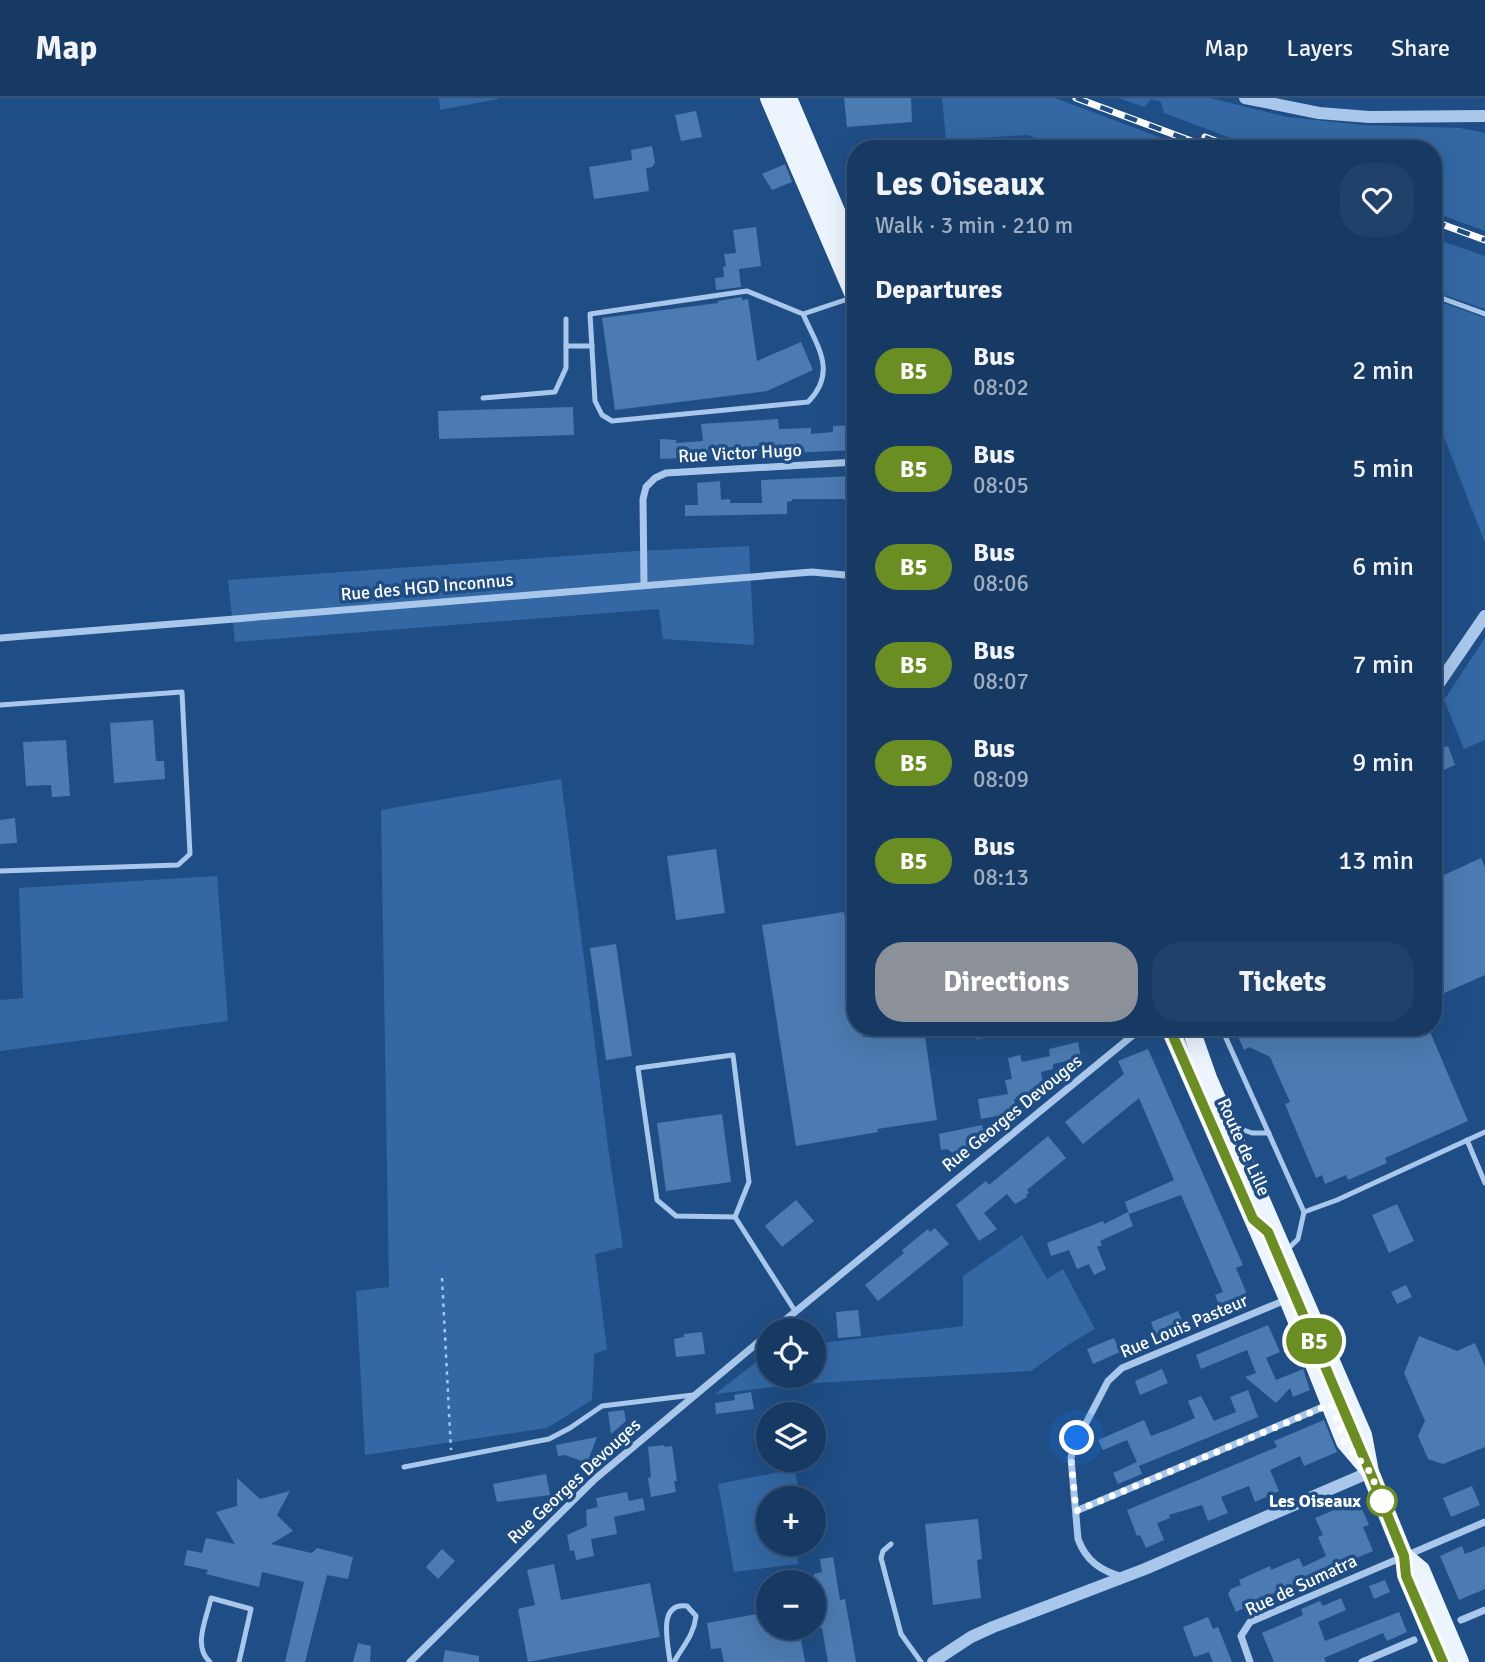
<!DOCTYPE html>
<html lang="en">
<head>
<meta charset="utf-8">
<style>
  body { margin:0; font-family:Signika,sans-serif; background:#20416a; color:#f1f3f6; height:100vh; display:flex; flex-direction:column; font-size:26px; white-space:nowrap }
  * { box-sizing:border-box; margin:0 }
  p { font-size:23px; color:#9eadbf }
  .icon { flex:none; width:38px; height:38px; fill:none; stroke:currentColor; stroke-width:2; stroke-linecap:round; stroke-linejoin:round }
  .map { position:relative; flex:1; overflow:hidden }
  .panel { position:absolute; left:847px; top:42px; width:595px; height:896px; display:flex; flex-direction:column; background:#173a64; border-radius:28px; box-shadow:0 7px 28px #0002,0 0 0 2px #365478 }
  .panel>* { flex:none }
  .badge { padding:0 14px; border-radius:23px; font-size:24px; line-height:46px }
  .tools { position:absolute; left:756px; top:1220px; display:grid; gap:14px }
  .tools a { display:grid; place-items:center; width:70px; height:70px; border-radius:50%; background:#173a64; box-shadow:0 7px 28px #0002,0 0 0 2px #365478; font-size:35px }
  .you { position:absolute; width:35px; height:35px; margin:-18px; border:5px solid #fff; border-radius:50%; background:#1a73e8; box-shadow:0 0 0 10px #1a73e833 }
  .map>.badge { position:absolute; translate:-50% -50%; box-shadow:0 0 0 4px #fff }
  h2 { padding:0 28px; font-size:26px; line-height:63px }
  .round { display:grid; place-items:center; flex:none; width:74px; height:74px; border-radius:28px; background:#20416a }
  .head { display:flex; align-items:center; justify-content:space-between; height:119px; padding:0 28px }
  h1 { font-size:33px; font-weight:700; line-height:52px }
  .button { display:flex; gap:14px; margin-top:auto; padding:14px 28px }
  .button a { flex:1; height:80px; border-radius:28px; background:#8c9099; color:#fff; font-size:28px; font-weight:700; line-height:80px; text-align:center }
  .button a+a { background:#20416a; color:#f1f3f6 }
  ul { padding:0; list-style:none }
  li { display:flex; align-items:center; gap:21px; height:98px; padding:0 28px }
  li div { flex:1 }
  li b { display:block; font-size:26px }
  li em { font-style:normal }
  li .badge { min-width:77px; font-weight:700; text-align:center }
  header { display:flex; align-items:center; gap:42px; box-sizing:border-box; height:98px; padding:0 35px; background:#173a64; border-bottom:2px solid #365478 }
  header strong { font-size:33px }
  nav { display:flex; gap:38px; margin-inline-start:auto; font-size:24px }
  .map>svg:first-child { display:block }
  .green { fill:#3368a4 }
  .building { fill:#4c7bb1 }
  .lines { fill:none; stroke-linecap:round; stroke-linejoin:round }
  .path { stroke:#a8c7ea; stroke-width:2.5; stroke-dasharray:3.5 5; stroke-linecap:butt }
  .service { stroke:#a8c7ea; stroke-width:5 }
  .minor { stroke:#a8c7ea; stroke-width:7 }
  .tertiary { stroke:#a8c7ea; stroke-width:12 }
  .primary { stroke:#ecf4fe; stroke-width:18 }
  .rail-casing { stroke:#fff; stroke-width:7 }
  .rail { stroke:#1f4e86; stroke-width:4.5; stroke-dasharray:13; stroke-linecap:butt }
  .line-casing { stroke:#fff; stroke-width:16 }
  .line { stroke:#6b8e23; stroke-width:10 }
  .walk { stroke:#fff; stroke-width:7; stroke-dasharray:0 12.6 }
  .stop-dot { fill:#fff; stroke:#6b8e23; stroke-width:3.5 }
  .labels { text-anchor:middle; stroke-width:7; stroke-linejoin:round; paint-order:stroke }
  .street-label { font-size:18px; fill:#fff; stroke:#1f4e86 }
  .stop-label { font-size:18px; font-weight:bold; fill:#fff; stroke:#1f4e86; text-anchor:end }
</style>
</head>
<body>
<header>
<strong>Map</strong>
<nav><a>Map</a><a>Layers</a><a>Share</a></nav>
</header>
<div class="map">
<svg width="1485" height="1564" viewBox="0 0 1485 1564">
  <rect width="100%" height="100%" fill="#1f4e86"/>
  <g class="green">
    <path d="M439 0H498V1L440 12Z"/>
    <path d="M942 0H1055L1191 51H1065L1028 37 946 42Z"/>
    <path d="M1119 0H1210L1287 19 1363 27 1460 30 1485 35V133L1433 114V51H1260L1164 15 1161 4 1151 1 1144 9Z"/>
    <path d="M1433 140 1485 158V211L1433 193Z"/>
    <path d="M1433 201 1485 220V445L1439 326 1433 328Z"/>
    <path d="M749 448 754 547 663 541 659 511 235 544 228 482 637 453Z"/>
    <path d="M1485 540V642L1464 651 1444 602Z"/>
    <path d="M561 681 609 1056 623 1149 595 1156 607 1251 594 1256 592 1302 547 1330 365 1357 356 1193 389 1189 381 712Z"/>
    <path d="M217 778 228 923 0 953V902L23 900 19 790Z"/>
    <path d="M1022 1137 1047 1181 1063 1171 1095 1231 1066 1248 1031 1273 798 1286 715 1296 768 1255V1278H814V1246L963 1228V1178Z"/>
    <path d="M795 1371 799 1400H768V1446H805L806 1452 797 1456 798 1466 734 1474 718 1386Z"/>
  </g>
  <g class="building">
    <path d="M844 0H911L912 24 847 29Z"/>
    <path d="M696 13 702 39 681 43 675 17Z"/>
    <path d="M652 48 655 65 652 69 646 70 649 93 594 101 589 69 632 62 631 52Z"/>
    <path d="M785 66 792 84 772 92 762 76Z"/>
    <path d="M756 129 761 168 739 171 741 189 716 192 715 180 724 179 723 169 726 168 724 156 736 155 733 132Z"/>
    <path d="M742 199V202L748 201 757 263 801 244 813 272 767 293 615 312 602 220 718 205V203Z"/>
    <path d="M573 309 574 337 439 341 438 313Z"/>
    <path d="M778 321 779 331 811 330V336L833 334V328L853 327V336H856V352L660 361V341L676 342V345L703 343 701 326Z"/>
    <path d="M856 378V401H792V403L787 404V416L685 418V407H698L697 385 720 383 721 402 730 401V405H762L761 382Z"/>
    <path d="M153 622 156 663H164L165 681 114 685 110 625Z"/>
    <path d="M66 642 70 698 52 699 51 687 26 688 23 644Z"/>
    <path d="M1448 648 1455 667 1439 674 1433 654Z"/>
    <path d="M15 720 17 745 0 746V722Z"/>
    <path d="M716 751 725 815 676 822 667 758Z"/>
    <path d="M1481 760 1485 769V877L1433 900V782Z"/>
    <path d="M844 814 848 842 856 841V929H862L863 939 924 931 937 1022 877 1031 878 1034 796 1048 762 827Z"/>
    <path d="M616 846 632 958 606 962 590 850Z"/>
    <path d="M975 929H1010L1011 937 976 941Z"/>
    <path d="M1234 929H1393L1395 933 1404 929H1428L1468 1023 1385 1060 1387 1065 1348 1082 1346 1077 1325 1086 1322 1077 1316 1080 1300 1042 1285 1006 1290 1004 1270 959 1249 949 1244 952Z"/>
    <path d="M1078 944 1081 960 1053 966V971L1041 974 1044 992 1014 1001 1017 1014 981 1021 978 1001 1008 996 1005 982 1012 981 1008 960 1020 957 1022 964 1050 958 1049 951Z"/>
    <path d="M1148 951 1243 1167 1236 1170 1248 1199 1221 1211 1215 1197 1223 1194 1181 1097 1129 1116 1125 1104 1174 1082 1139 1000 1083 1046 1065 1024 1124 976 1118 963Z"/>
    <path d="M722 1016 731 1084 666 1093 657 1025Z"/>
    <path d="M982 1027 984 1038 966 1041 968 1049 960 1050 954 1056 947 1051 941 1052 939 1036Z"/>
    <path d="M1048 1038 1066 1060 1027 1092 1029 1095 1026 1097 1027 1099 1015 1106 1007 1096 984 1115 997 1131 979 1143 956 1107 986 1083 989 1087Z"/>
    <path d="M796 1102 814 1123 782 1149 765 1128Z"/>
    <path d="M1397 1106 1414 1143 1389 1155 1372 1117Z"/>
    <path d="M1128 1114 1133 1128 1100 1143 1102 1147 1097 1149 1106 1171 1094 1177 1089 1166 1077 1171 1069 1152 1051 1158 1047 1145 1103 1123 1104 1126Z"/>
    <path d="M935 1130 949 1146 878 1203 865 1187 904 1155 902 1152 928 1131 930 1134Z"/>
    <path d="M1406 1187 1412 1199 1397 1206 1391 1194Z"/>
    <path d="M858 1212 861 1238 838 1240 836 1214Z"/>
    <path d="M1178 1213 1184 1227 1156 1238 1151 1224Z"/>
    <path d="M1268 1227 1280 1254 1266 1260 1276 1282 1303 1271 1310 1292 1293 1299 1290 1290 1276 1305 1245 1279 1256 1275 1247 1252 1201 1271 1196 1257Z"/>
    <path d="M702 1234 705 1256 676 1259 674 1241 684 1239V1236Z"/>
    <path d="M1419 1238 1457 1253 1475 1245 1485 1268V1349L1443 1366 1428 1361 1418 1338 1425 1323 1404 1275Z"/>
    <path d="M1114 1240 1120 1254 1093 1266 1087 1251Z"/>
    <path d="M1162 1271 1168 1285 1140 1297 1135 1283Z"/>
    <path d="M1248 1292 1258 1319 1139 1368 1142 1376 1118 1386 1113 1375 1137 1364 1127 1342 1103 1352 1098 1342 1144 1322 1151 1338 1177 1328 1195 1320 1188 1303 1201 1298 1214 1323 1236 1314 1230 1299Z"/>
    <path d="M751 1294 754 1311 716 1316 715 1305 735 1302 734 1297Z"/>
    <path d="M624 1312 626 1323 611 1336 608 1314Z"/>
    <path d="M1324 1322 1337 1354 1304 1368 1300 1358 1270 1372 1279 1393 1255 1404 1249 1388 1221 1399 1228 1415 1208 1423 1202 1407 1169 1417 1170 1420 1157 1425 1164 1442 1146 1450 1140 1437 1137 1438 1127 1412 1277 1349 1274 1343Z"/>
    <path d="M597 1339 587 1365 565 1357 558 1358 556 1347Z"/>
    <path d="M664 1347 665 1349 672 1348 677 1383H674L676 1394 651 1399 648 1380 651 1379 648 1349Z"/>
    <path d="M546 1376 550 1397 497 1404 493 1386Z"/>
    <path d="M237 1380 260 1401 290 1393 277 1417 293 1433 271 1446 312 1455 317 1450 353 1459 348 1481 327 1477 305 1564H285L304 1484 262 1474 259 1489 206 1476 208 1472 184 1467 187 1452 202 1455 206 1440 235 1446 216 1414 237 1408Z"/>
    <path d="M1472 1388 1480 1407 1451 1419 1443 1400Z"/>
    <path d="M627 1394 629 1403 643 1400 645 1412 614 1419 617 1436 591 1441 594 1458 576 1462 574 1452 570 1453 567 1437 587 1428 586 1412 598 1409 596 1400Z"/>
    <path d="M1358 1402 1369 1427 1363 1429 1373 1453 1244 1508V1510L1236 1514 1228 1496 1231 1491 1241 1487 1239 1482 1270 1468 1271 1472 1299 1460 1303 1469 1326 1458 1318 1439 1323 1437 1315 1420Z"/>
    <path d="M978 1421 982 1461 977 1462 981 1500 933 1507 925 1426Z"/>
    <path d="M1462 1448 1465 1456 1485 1448V1491L1459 1502 1440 1458Z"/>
    <path d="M442 1451 455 1463 438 1481 426 1469Z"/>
    <path d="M833 1459 840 1502 845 1501 856 1564H828L822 1530 814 1531V1476L822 1474 820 1461Z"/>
    <path d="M554 1466 561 1502 650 1485 660 1539 528 1564 518 1511 535 1507 527 1472Z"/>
    <path d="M1385 1482 1390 1494 1374 1501 1369 1488Z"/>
    <path d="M1341 1500 1346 1512 1318 1524 1325 1543 1399 1514 1407 1534 1387 1543 1383 1535 1324 1560 1326 1564H1274L1262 1535 1303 1517 1301 1511 1320 1503 1323 1508Z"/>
    <path d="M768 1514V1530H799L805 1564H724L721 1550 711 1551 707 1525Z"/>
    <path d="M1208 1519 1213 1531 1218 1529 1232 1564H1213L1209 1554 1194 1559 1183 1529Z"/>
    <path d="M358 1545 371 1548 370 1564H353Z"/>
    <path d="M445 1552 479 1558V1564H443Z"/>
  </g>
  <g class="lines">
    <path class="path" d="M442 1180 451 1352"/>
    <g class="service">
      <path d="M1433 197 1485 216"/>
      <path d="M803 216C817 248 838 274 808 304L612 323 602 317 595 303 590 216 747 193 803 216 851 200"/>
      <path d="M566 248H592"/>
      <path d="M483 300 555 294 566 270V221"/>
      <path d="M0 607 182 594 190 756 178 767 0 773"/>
      <path d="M1221 929 1304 1114 1298 1141 1287 1152"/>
      <path d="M733 957 749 1084 735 1119 676 1118 657 1102 638 970Z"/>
      <path d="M1235 1029 1252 1035H1269"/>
      <path d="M1467 1042 1485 1085"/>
      <path d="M1304 1114 1337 1102 1485 1034"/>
      <path d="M735 1119 795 1213"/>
      <path d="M1349 1325 1357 1345"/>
      <path d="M404 1369 549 1341 570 1330 602 1308 693 1297"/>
      <path d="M891 1446 883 1453 881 1460 901 1536 921 1564"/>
      <path d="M210 1564C192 1548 207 1520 211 1500L251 1511 239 1564"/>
      <path d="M670 1564C668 1545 657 1504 687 1508L696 1518C694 1537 683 1548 674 1564"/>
    </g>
    <g class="minor">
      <path d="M644 487 643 401 646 389 655 380 666 375 856 364"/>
      <path d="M0 540 812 474 856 478"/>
      <path d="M773 1232 1143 929"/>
      <path d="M1076 1413 1330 1306"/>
      <path d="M1123 1479C1101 1473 1086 1463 1078 1441L1071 1360 1073 1350 1108 1283 1122 1270 1288 1201"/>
      <path d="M1461 1522 1485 1512"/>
      <path d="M410 1564 595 1381 768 1236"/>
      <path d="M1250 1564 1241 1538 1250 1524 1485 1424"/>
      <path d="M1362 1564 1414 1542"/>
    </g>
    <g class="tertiary">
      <path d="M1245 0 1319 15 1369 19 1485 18"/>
      <path d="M1433 594 1485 518"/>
      <path d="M933 1564 971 1539 993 1529 1145 1471 1370 1374"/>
    </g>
    <g class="primary">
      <path d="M769 0 856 202"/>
      <path d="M788 0 856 160"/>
      <path d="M1169 929 1288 1201 1345 1344 1368 1371"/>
      <path d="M1190 929 1208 980 1363 1337 1370 1374 1404 1458 1406 1477 1443 1564"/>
      <path d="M1404 1458 1421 1472 1460 1564"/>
    </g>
    <g class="rail-casing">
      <g id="rail">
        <path d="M1076 0 1213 51"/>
        <path d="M1205 39 1237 51"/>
        <path d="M1433 123 1485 142"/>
      </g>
    </g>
    <use href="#rail" class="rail"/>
  </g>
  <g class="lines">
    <g class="line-casing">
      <path id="line" d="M1169 929 1253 1121 1268 1134 1370 1374 1404 1458 1406 1478 1443 1564"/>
    </g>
    <use href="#line" class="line"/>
    <path class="walk" d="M1077 1340 1071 1360 1076 1413 1331 1306 1345 1345 1370 1374 1382 1403"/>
  </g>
  <circle class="stop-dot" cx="1382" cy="1403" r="14"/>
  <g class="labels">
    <g class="street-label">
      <text transform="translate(740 355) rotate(-3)" y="6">Rue Victor Hugo</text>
      <text transform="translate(427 489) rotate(-5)" y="6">Rue des HGD Inconnus</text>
      <text transform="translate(1012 1015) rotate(-39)" y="6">Rue Georges Devouges</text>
      <text transform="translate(1244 1049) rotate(66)" y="6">Route de Lille</text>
      <text transform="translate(1184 1228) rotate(-23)" y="6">Rue Louis Pasteur</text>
      <text transform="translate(574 1383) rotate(-43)" y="6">Rue Georges Devouges</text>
      <text transform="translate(1301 1487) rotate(-25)" y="6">Rue de Sumatra</text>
    </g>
    <g class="stop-label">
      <text x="1361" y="1409">Les Oiseaux</text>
    </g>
  </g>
</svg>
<div class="tools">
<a><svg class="icon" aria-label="locate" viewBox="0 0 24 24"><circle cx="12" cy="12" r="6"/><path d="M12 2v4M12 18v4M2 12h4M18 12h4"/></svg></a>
<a><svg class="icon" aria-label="layers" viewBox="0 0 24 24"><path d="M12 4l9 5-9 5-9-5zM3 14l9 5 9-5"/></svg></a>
<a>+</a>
<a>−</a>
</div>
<div class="you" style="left:1077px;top:1340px"></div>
<b class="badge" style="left:1314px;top:1243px;background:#6b8e23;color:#fff">B5</b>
<section class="panel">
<div class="head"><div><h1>Les Oiseaux</h1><p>Walk · 3 min · 210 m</p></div><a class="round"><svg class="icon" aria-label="heart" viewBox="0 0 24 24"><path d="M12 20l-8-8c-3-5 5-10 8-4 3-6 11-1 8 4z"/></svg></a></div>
<h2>Departures</h2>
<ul>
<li><span class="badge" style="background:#6b8e23;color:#fff">B5</span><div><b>Bus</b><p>08:02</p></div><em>2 min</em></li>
<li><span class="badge" style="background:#6b8e23;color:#fff">B5</span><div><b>Bus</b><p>08:05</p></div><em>5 min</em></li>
<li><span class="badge" style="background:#6b8e23;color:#fff">B5</span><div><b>Bus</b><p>08:06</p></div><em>6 min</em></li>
<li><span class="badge" style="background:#6b8e23;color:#fff">B5</span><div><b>Bus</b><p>08:07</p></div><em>7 min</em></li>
<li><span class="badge" style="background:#6b8e23;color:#fff">B5</span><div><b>Bus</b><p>08:09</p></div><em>9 min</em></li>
<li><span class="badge" style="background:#6b8e23;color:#fff">B5</span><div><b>Bus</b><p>08:13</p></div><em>13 min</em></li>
</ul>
<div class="button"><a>Directions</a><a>Tickets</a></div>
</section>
</div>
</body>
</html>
